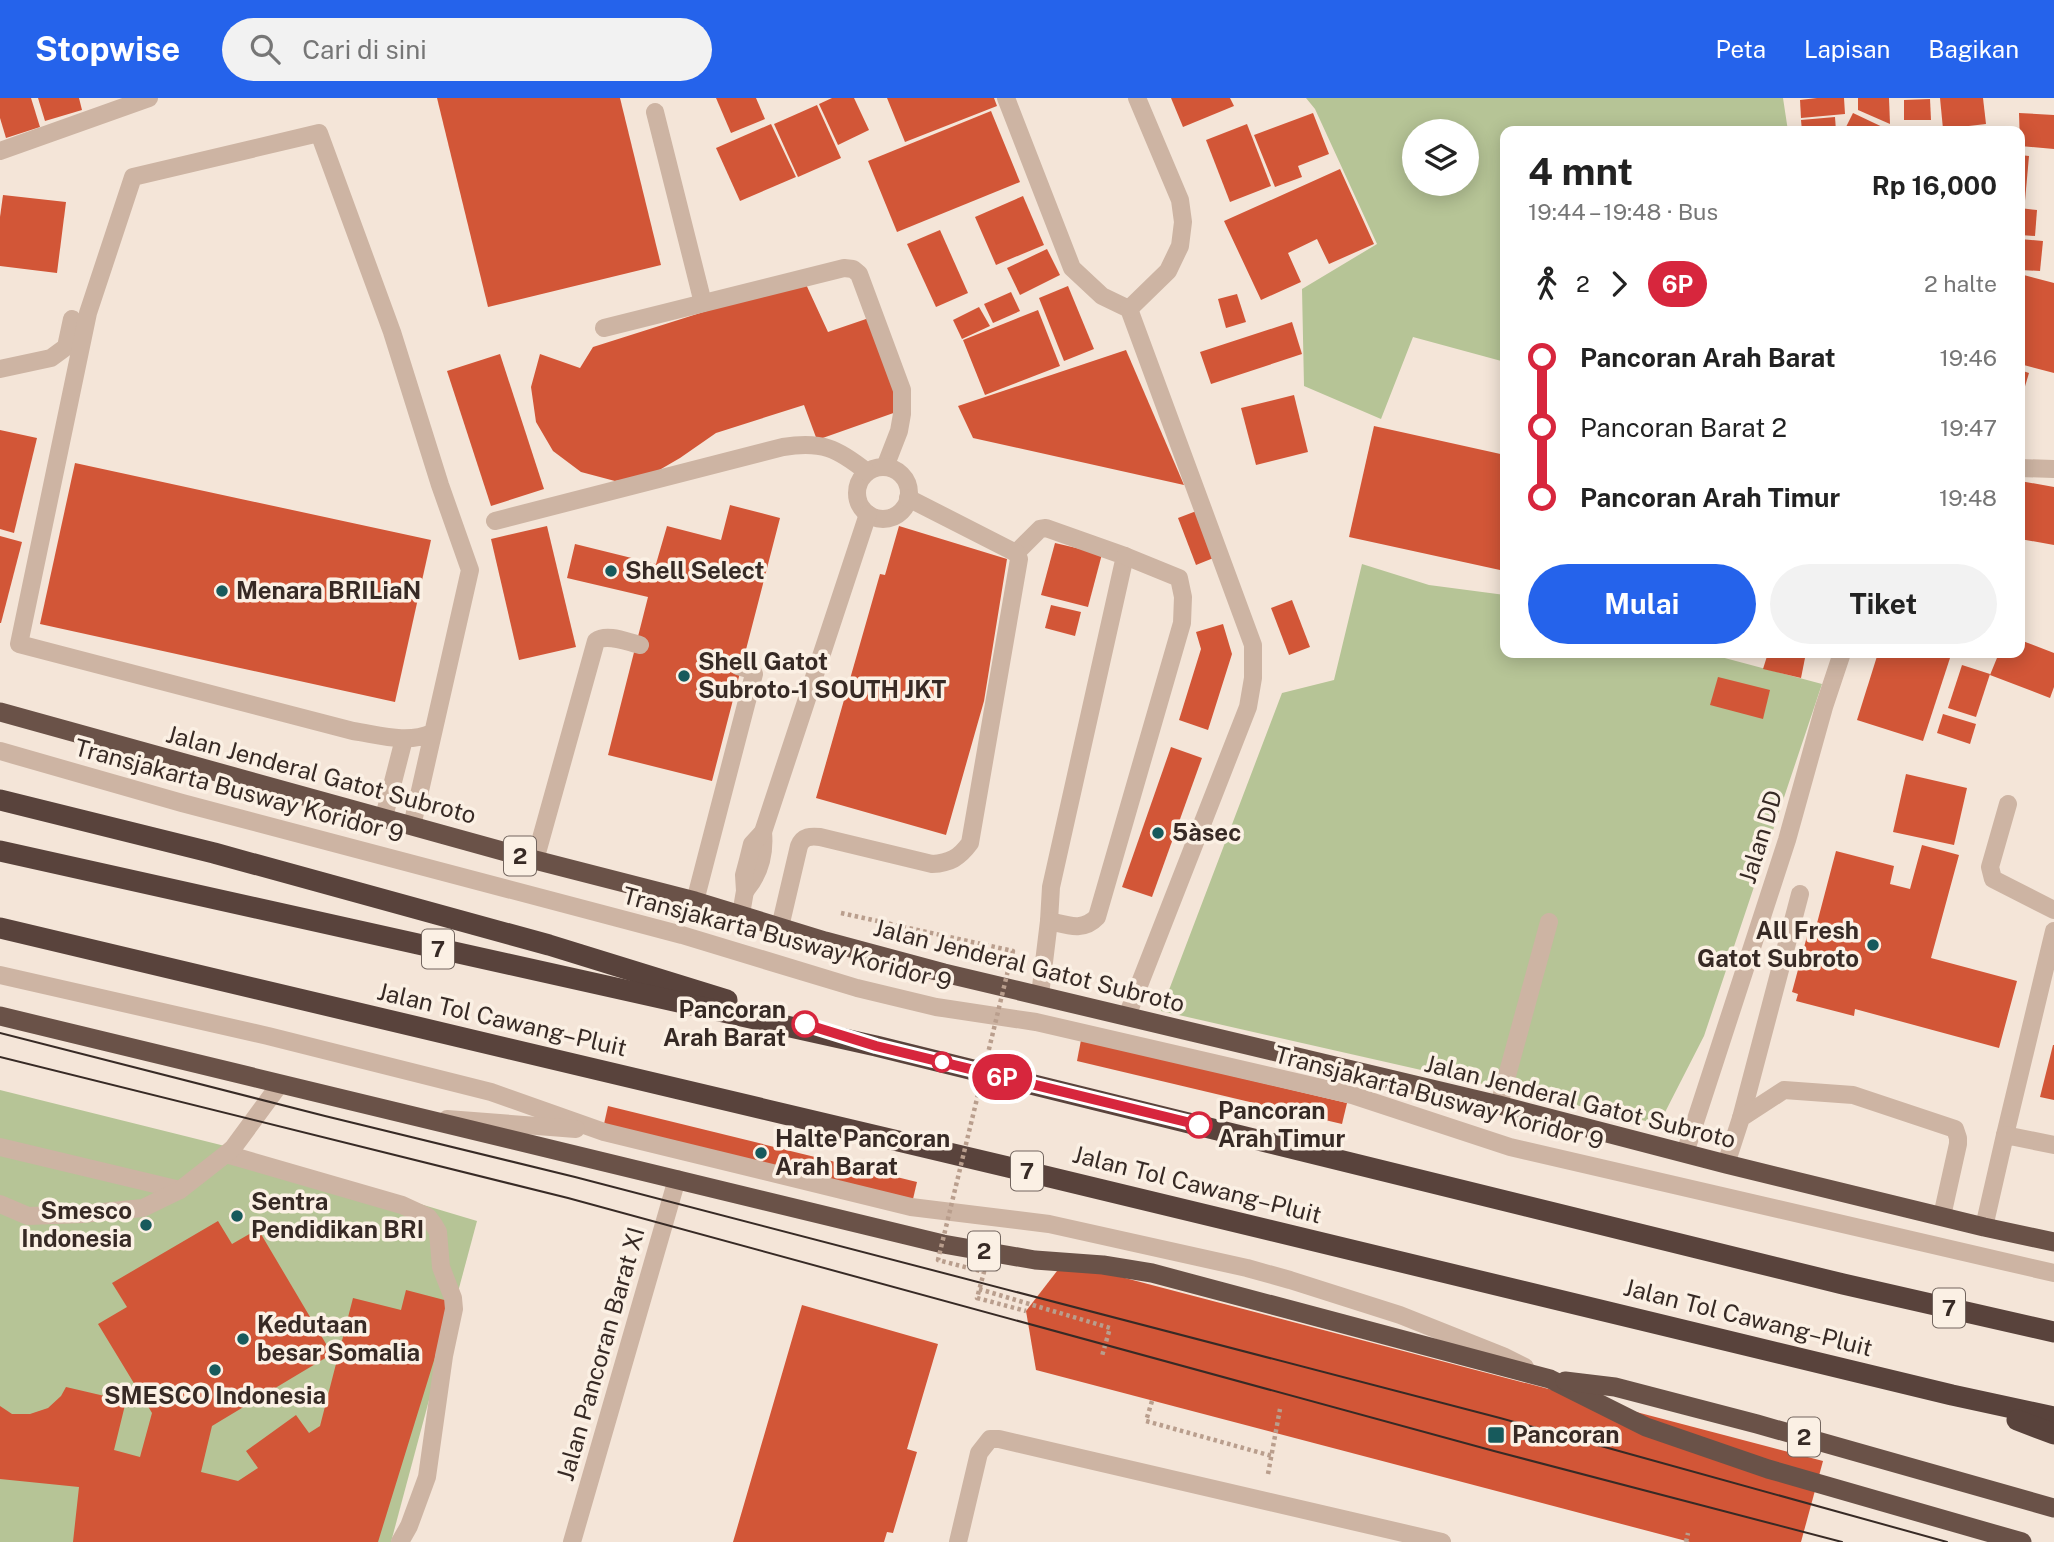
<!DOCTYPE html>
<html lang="id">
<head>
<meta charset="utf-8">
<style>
  body { margin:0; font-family:"Public Sans",sans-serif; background:#f2f2f2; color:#222; height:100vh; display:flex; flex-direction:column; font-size:26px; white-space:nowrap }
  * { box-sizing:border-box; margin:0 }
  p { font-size:23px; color:#767676 }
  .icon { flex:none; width:38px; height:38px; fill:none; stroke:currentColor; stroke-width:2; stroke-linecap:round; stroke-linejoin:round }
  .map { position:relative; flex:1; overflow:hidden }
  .panel { position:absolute; left:1500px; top:28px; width:525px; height:532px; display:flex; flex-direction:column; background:#fff; border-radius:14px; box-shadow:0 4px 18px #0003 }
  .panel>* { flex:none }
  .badge { padding:0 14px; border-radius:23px; font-size:24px; line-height:46px }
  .controls { position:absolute; left:1402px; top:21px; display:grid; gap:14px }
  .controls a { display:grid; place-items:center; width:77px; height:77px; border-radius:50%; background:#fff; box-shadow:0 4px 18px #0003; font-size:35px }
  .map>.badge { position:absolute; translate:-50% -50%; box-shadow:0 0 0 4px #fff }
  .legs { display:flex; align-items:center; gap:10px; height:77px; padding:0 28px; font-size:23px }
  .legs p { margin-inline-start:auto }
  .headline { display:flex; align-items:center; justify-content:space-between; height:119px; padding:0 28px }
  h1 { font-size:38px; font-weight:700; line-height:52px }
  .action { display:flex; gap:14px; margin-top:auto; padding:14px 28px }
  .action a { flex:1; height:80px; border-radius:42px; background:#2563eb; color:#fff; font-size:28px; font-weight:700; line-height:80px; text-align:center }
  .action a+a { background:#f2f2f2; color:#222 }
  ul { padding:0 28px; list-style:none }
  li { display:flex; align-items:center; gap:24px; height:70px; font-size:26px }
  li i { display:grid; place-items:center; width:10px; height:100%; margin:0 9px; background:currentColor }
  li i::after { content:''; width:18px; height:18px; margin:-9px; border:5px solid; border-radius:50%; background:#fff }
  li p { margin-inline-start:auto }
  li:first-child i { background:linear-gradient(#0000 50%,currentColor 0) }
  li:last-child i { background:linear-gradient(currentColor 50%,#0000 0) }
  header { display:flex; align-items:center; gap:42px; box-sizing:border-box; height:98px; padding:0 35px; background:#2563eb; color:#fff }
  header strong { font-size:33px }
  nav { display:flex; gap:38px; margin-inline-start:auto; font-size:24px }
  .search { width:490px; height:63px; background:#f2f2f2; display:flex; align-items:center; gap:18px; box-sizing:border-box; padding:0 24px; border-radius:38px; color:#767676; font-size:26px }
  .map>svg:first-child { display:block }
  .green { fill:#b6c496; fill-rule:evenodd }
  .building { fill:#d25637 }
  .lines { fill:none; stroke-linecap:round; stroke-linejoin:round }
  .path { stroke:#b99e8d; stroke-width:4.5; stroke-dasharray:3.5 3.5; stroke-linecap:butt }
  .service { stroke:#cdb4a3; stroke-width:18 }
  .minor { stroke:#cdb4a3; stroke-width:18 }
  .trunk { stroke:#6a5248; stroke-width:19 }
  .motorway { stroke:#59433c; stroke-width:21 }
  .tram { stroke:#372a25; stroke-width:2 }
  .path-bridge { stroke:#b99e8d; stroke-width:4.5; stroke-dasharray:3.5 3.5; stroke-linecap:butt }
  .line-1-casing { stroke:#fff; stroke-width:16 }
  .line-1 { stroke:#d7263d; stroke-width:10 }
  .poi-dot { fill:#175a5c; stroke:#fbf0e4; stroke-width:2.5 }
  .stop-1-dot { fill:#fff; stroke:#d7263d; stroke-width:3.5 }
  .labels { text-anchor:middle; stroke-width:7; stroke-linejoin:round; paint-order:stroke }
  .shield { fill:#fbf0e4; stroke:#72655e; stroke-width:2 }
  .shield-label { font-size:23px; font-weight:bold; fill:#372a25 }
  .poi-label { font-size:24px; font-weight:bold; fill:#372a25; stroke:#fbf0e4; text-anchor:start }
  .street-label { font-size:24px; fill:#372a25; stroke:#fbf0e4 }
  .stop-label { font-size:24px; font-weight:bold; fill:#372a25; stroke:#fbf0e4; text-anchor:end }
</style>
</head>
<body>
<header>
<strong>Stopwise</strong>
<div class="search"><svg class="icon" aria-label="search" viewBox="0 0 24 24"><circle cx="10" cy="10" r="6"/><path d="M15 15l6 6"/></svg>Cari di sini</div>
<nav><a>Peta</a><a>Lapisan</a><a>Bagikan</a></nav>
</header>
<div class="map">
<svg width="2054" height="1444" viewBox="0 0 2054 1444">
  <rect width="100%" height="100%" fill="#f4e5d8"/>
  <g class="green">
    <path d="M1306 0H1783L1788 33H1505V264L1413 239 1381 321 1304 288 1302 191 1377 146 1315 11ZM1414 33H1466V86H1414Z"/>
    <path d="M1362 466 1429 487 1505 497V555H1706L1822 586 1704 938 1659 1026 1161 913 1282 595 1334 582Z"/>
    <path d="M0 992 233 1050 477 1123 391 1444H0Z"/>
  </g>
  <g class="building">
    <path d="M0 0H31L40 29 6 40 0 20Z"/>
    <path d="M38 0H79L82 12 45 23Z"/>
    <path d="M437 0H620L661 167 488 209Z"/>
    <path d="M716 0H756L765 21 731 35Z"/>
    <path d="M832 0H854L869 32 838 47 819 6Z"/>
    <path d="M887 0H994L997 8 905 44Z"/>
    <path d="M1171 0H1230L1234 8 1183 29Z"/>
    <path d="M1817 0H1844L1845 16 1801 20 1800 2Z"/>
    <path d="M1858 0H1889L1890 26 1858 12Z"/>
    <path d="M1940 0H1983L1986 26 1943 31Z"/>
    <path d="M1930 1 1931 22H1904V2Z"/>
    <path d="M817 7 841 60 798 79 774 26Z"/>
    <path d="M991 13 1020 84 897 134 868 63Z"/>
    <path d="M1313 15 1329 56 1298 68 1302 79 1275 89 1254 37Z"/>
    <path d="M1853 15 1891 33H1844Z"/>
    <path d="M2019 15 2054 17V51L2020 48Z"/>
    <path d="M1835 19 1836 33H1802L1801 22Z"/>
    <path d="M771 26 796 79 740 103 716 50Z"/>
    <path d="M1247 26 1271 88 1230 104 1206 42Z"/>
    <path d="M2020 57 2029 58 2025 103 2020 102Z"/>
    <path d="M1340 71 1374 146 1329 166 1317 141 1288 155 1301 184 1261 202 1224 123Z"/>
    <path d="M3 97 66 104 57 175 0 168V119Z"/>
    <path d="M1023 98 1044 147 996 167 975 119Z"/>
    <path d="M2020 110 2037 112 2035 138 2020 137Z"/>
    <path d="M940 132 968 195 936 209 907 146Z"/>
    <path d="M2020 141 2043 143 2040 173 2020 172Z"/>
    <path d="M1047 151 1060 177 1020 197 1007 170Z"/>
    <path d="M2020 176 2054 185V275L2020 266Z"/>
    <path d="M804 182 828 234 869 220 902 312 817 342 804 307 716 335 680 360 649 378 615 383 581 374 553 353 536 324 531 289 540 256 580 270 593 249Z"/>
    <path d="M1068 188 1094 251 1064 263 1039 200Z"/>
    <path d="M1011 194 1020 213 993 225 984 206Z"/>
    <path d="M1237 196 1246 224 1226 230 1218 201Z"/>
    <path d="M979 209 990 228 962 241 953 222Z"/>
    <path d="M1038 212 1060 268 985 297 963 242Z"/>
    <path d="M1292 224 1302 256 1211 286 1200 254Z"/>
    <path d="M1126 252 1184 387 973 340 958 308Z"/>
    <path d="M500 256 544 391 491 408 447 273Z"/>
    <path d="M2020 272 2029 275 2020 305Z"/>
    <path d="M1294 297 1308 354 1256 367 1241 310Z"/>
    <path d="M1374 328 1505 357V452L1500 472 1349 439Z"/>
    <path d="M0 332 37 340 14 435 0 431Z"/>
    <path d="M75 365 431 442 395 604 40 526Z"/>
    <path d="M2020 383 2054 389V447L2020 441Z"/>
    <path d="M730 407 780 420 712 683 608 657 648 499 567 480 575 446 656 466 667 428 721 442Z"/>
    <path d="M1199 412 1216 459 1196 467 1178 420Z"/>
    <path d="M547 428 576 549 519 562 491 441Z"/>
    <path d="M899 428 1007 461 984 603 946 737 816 700 880 476 885 477Z"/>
    <path d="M0 438 22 444 1 525H0Z"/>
    <path d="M1055 445 1102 456 1088 509 1041 497Z"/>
    <path d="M1292 502 1310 549 1289 557 1271 510Z"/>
    <path d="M1051 507 1081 514 1075 538 1045 530Z"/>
    <path d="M1223 526 1232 556 1208 632 1179 622 1201 551 1196 534Z"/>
    <path d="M2020 542 2054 555V589L2050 600 1990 577 1999 555H2020Z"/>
    <path d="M1768 555H1806L1801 580 1763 571Z"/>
    <path d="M1878 555H1934L1950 560 1923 643 1857 622Z"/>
    <path d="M1962 567 1990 576 1976 619 1948 610Z"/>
    <path d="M1718 579 1770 592 1763 621 1710 607Z"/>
    <path d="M1943 616 1976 626 1970 646 1937 635Z"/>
    <path d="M1171 649 1202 660 1152 799 1122 789Z"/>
    <path d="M1906 676 1967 690 1954 747 1893 734Z"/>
    <path d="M1922 747 1959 757 1931 860 2017 883 1999 950 1855 911 1854 918 1796 903 1798 896 1792 894 1810 827 1816 829 1836 753 1894 768 1890 786 1910 791Z"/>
    <path d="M1081 942 1347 1005 1342 1026 1077 963Z"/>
    <path d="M2053 947H2054V1002L2040 999Z"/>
    <path d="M608 1008 917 1084 913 1101 604 1026Z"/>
    <path d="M218 1123 232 1146 258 1131 332 1256 212 1328 201 1374 238 1383 258 1370 246 1353 296 1317 309 1335 320 1328 353 1200 401 1212 406 1192 452 1204 378 1444H73L79 1389 0 1381V1308L12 1316H30L48 1310 61 1298 66 1289 126 1303 114 1352 140 1359 152 1315 98 1226 127 1209 112 1185Z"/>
    <path d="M1064 1164 1823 1363 1801 1444H1690L1036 1272 1026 1213Z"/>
    <path d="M802 1207 938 1246 907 1351 917 1354 893 1435 887 1434 884 1444H733Z"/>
  </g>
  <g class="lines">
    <g class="path">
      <path d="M841 815 1013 853 1011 860"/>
      <path d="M979 1191 1110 1230 1102 1258"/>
      <path d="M1152 1303 1146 1323 1272 1358"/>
      <path d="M1268 1376 1280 1311"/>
      <path d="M1686 1444 1688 1435"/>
    </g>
    <g class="service">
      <path d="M655 14 703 205"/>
      <path d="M604 230 844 170 853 171 859 176 902 292V316L899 333 885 369"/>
      <path d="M0 271 51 260 66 249 72 221"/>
      <circle cx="883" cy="395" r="26"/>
      <path d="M495 423 783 349C822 343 837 350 867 374"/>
      <path d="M1016 455 1040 431 1046 430 1125 458 1051 789 1049 823 1040 897"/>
      <path d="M0 653 182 705 682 837 857 890 936 909 1036 924 1352 997 1510 1049 2054 1175"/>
      <path d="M2008 706 1990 769 1993 781 2054 812"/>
      <path d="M384 719 404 641"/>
      <path d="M412 728 470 472 440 387 392 234 319 35 133 79 88 215 19 546 353 633C380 637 407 646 432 635"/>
      <path d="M535 762 596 543C607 535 627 544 640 547"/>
      <path d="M746 792C760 775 765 755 763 734"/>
      <path d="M695 803 754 576 752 572 738 568"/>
      <path d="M741 816 745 793 744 777 748 762 752 746 763 734 868 416"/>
      <path d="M1049 823C1067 827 1083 834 1097 819L1182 525 1183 499 1179 480 1125 458"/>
      <path d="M780 829 799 748C803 738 811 738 820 739L932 766C950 765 959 760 970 745L1019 461 1016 455 908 400"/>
      <path d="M0 877 268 938 491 994 604 1034 911 1109 1049 1126 1247 1170 1290 1182 1400 1217 1503 1258 1525 1269"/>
      <path d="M1499 1007 1549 824"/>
      <path d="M1741 1020 1800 796"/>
      <path d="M447 1021 576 1031"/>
      <path d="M2005 1037 2054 833"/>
      <path d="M0 1049 180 1092"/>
      <path d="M226 1056 402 1107 428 1119 434 1127 438 1134 441 1169 453 1200 454 1211 444 1258 427 1379 409 1428 400 1444"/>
      <path d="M1726 1066 1741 1020 1784 992 1853 997 1955 1031 1958 1040V1046L1942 1118"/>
      <path d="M0 1106 28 1118 82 1116 143 1110 180 1092 226 1056 233 1050 280 986"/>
      <path d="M1984 1129 2005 1037 2054 1047"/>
      <path d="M958 1444 979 1355 990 1341H999L1442 1444"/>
    </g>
    <g class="minor">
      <path d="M1006 0 1072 170 1102 198 1129 211 1253 547V580L1248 609 1127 918"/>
      <path d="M0 53 149 0"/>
      <path d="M1129 211 1168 173 1180 148 1183 124 1180 102 1137 0"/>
      <path d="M2020 370 2054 371"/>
      <path d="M1685 1055 1787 742 1824 609 1842 555"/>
      <path d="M572 1444 677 1081"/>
    </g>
    <g class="trunk">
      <path d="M0 614 535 762 695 803 825 843 944 875 1499 1007 1726 1066 1984 1129 2054 1144"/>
      <path d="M0 918 943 1146 1035 1162 1103 1167 1152 1175 1550 1281 1646 1329 1768 1371 2022 1444"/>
      <path d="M1565 1283 1615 1289 1757 1326 2054 1410"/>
    </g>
    <g class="motorway">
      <path d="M0 702 214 755 549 847 727 902"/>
      <path d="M0 753 876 948 1843 1186 2054 1234"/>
      <path d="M0 830 1008 1069 1952 1297 2054 1319"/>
      <path d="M2017 1322 2054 1336"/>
    </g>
    <g class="tram">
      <path d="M0 935 325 1018 575 1079 1500 1320 1947 1444"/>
      <path d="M0 959 568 1100 1494 1353 1842 1444"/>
    </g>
    <path class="path-bridge" d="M1011 860 938 1162 984 1174 977 1200 1026 1213"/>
  </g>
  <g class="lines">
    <g class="line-1-casing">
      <path id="line-1" d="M805 926 876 948 1199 1027"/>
    </g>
    <use href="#line-1" class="line-1"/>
  </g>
  <g class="poi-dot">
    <circle cx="611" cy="473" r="7"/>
    <circle cx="222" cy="493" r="7"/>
    <circle cx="684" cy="578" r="7"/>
    <circle cx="1158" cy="735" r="7"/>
    <circle cx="1873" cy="847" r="7"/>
    <circle cx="761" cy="1055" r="7"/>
    <circle cx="237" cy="1118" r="7"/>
    <circle cx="146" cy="1127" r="7"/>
    <circle cx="243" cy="1241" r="7"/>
    <circle cx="215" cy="1272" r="7"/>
    <rect x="1487" y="1328" width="18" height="18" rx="3.5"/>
  </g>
  <g class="stop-1-dot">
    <circle cx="805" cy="926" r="12"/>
    <circle cx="942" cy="964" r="9"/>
    <circle cx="1199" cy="1027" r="12"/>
  </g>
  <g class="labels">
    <g class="shield">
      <rect x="504" y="738.5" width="32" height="39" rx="5"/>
      <rect x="422" y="831.5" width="32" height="39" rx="5"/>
      <rect x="1011" y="1053.5" width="32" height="39" rx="5"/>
      <rect x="968" y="1133.5" width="32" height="39" rx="5"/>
      <rect x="1933" y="1190.5" width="32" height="39" rx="5"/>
      <rect x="1788" y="1319.5" width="32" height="39" rx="5"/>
    </g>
    <g class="shield-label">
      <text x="520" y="766">2</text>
      <text x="438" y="859">7</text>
      <text x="1027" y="1081">7</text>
      <text x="984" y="1161">2</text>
      <text x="1949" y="1218">7</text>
      <text x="1804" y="1347">2</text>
    </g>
    <g class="poi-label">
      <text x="625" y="481">Shell Select</text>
      <text x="236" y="501">Menara BRILiaN</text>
      <text x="698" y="572">Shell Gatot<tspan x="698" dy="28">Subroto-1 SOUTH JKT</tspan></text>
      <text x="1172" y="743">5àsec</text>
      <text x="1859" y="841" text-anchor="end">All Fresh<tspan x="1859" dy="28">Gatot Subroto</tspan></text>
      <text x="775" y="1049">Halte Pancoran<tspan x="775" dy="28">Arah Barat</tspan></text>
      <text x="251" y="1112">Sentra<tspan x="251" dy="28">Pendidikan BRI</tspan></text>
      <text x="132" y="1121" text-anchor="end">Smesco<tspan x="132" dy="28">Indonesia</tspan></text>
      <text x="257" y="1235">Kedutaan<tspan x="257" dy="28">besar Somalia</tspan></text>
      <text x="215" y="1306" text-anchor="middle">SMESCO Indonesia</text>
      <text x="1512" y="1345">Pancoran</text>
    </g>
    <g class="street-label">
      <text transform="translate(321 677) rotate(15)" y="8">Jalan Jenderal Gatot Subroto</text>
      <text transform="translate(239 693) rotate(15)" y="8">Transjakarta Busway Koridor 9</text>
      <text transform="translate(1761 739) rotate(-73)" y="8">Jalan DD</text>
      <text transform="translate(787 841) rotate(15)" y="8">Transjakarta Busway Koridor 9</text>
      <text transform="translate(1029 868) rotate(14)" y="8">Jalan Jenderal Gatot Subroto</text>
      <text transform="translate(502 922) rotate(13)" y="8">Jalan Tol Cawang–Pluit</text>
      <text transform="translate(1439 1000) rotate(15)" y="8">Transjakarta Busway Koridor 9</text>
      <text transform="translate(1580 1004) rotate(14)" y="8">Jalan Jenderal Gatot Subroto</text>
      <text transform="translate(1197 1087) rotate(14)" y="8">Jalan Tol Cawang–Pluit</text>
      <text transform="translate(1748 1220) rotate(14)" y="8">Jalan Tol Cawang–Pluit</text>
      <text transform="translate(601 1256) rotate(-74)" y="8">Jalan Pancoran Barat XI</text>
    </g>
    <g class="stop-label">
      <text x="786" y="920">Pancoran<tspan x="786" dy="28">Arah Barat</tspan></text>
      <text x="1218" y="1021" text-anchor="start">Pancoran<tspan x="1218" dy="28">Arah Timur</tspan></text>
    </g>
  </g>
</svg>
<div class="controls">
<a><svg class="icon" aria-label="layers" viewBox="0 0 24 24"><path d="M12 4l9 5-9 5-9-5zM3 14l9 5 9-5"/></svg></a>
</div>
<b class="badge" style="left:1002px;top:979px;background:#d7263d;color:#fff">6P</b>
<section class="panel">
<div class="headline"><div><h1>4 mnt</h1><p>19:44 – 19:48 · Bus</p></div><b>Rp 16,000</b></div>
<div class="legs"><svg class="icon" aria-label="walk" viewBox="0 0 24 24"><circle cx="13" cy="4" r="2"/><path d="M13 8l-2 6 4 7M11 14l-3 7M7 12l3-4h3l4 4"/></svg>2<svg class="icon" aria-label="forward" viewBox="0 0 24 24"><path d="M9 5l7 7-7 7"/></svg><b class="badge" style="background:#d7263d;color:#fff">6P</b><p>2 halte</p></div>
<ul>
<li><i style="color:#d7263d"></i><b>Pancoran Arah Barat</b><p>19:46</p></li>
<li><i style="color:#d7263d"></i><span>Pancoran Barat 2</span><p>19:47</p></li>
<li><i style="color:#d7263d"></i><b>Pancoran Arah Timur</b><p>19:48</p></li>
</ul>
<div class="action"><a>Mulai</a><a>Tiket</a></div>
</section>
</div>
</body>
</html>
